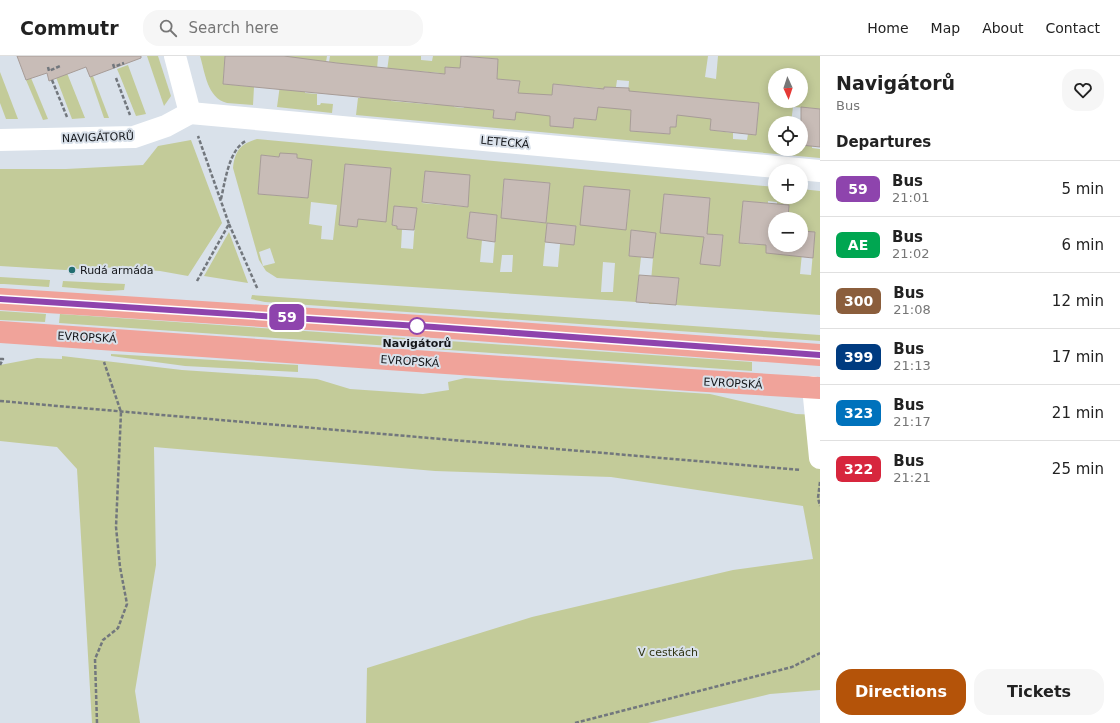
<!DOCTYPE html>
<html lang="en">
<head>
<meta charset="utf-8">
<style>
  body { margin:0; font-family:"DejaVu Sans",sans-serif; background:#f6f6f6; color:#222; height:100vh; display:flex; flex-direction:column; font-size:15px; white-space:nowrap }
  * { box-sizing:border-box; margin:0 }
  p { font-size:13px; color:#767676 }
  .icon { flex:none; width:22px; height:22px; fill:none; stroke:currentColor; stroke-width:2; stroke-linecap:round; stroke-linejoin:round }
  .map { position:relative; flex:1; overflow:hidden }
  .side { display:flex; flex-direction:column; background:#fff; width:300px }
  .side>* { flex:none }
  .badge { padding:0 8px; border-radius:6px; font-size:14px; line-height:26px }
  .needle { width:26px; rotate:177deg }
  .fabs { position:absolute; left:768px; top:12px; display:grid; gap:8px }
  .fabs a { display:grid; place-items:center; width:40px; height:40px; border-radius:50%; background:#fff; box-shadow:0 2px 10px #0003; font-size:20px }
  .map>.badge { position:absolute; translate:-50% -50%; box-shadow:0 0 0 2px #fff }
  h2 { padding:0 16px; font-size:15px; line-height:36px }
  .round { display:grid; place-items:center; flex:none; width:42px; height:42px; border-radius:16px; background:#f6f6f6 }
  .summary { display:flex; align-items:center; justify-content:space-between; height:68px; padding:0 16px }
  h1 { font-size:19px; font-weight:700; line-height:30px }
  .cta { display:flex; gap:8px; margin-top:auto; padding:8px 16px }
  .cta a { flex:1; height:46px; border-radius:16px; background:#b45309; color:#fff; font-size:16px; font-weight:700; line-height:46px; text-align:center }
  .cta a+a { background:#f6f6f6; color:#222 }
  ul { padding:0; list-style:none }
  li { display:flex; align-items:center; gap:12px; height:56px; padding:0 16px; border-top:1px solid #e0e0e0 }
  li div { flex:1 }
  li b { display:block; font-size:15px }
  li em { font-style:normal }
  li .badge { min-width:44px; font-weight:700; text-align:center }
  header { display:flex; align-items:center; gap:24px; box-sizing:border-box; height:56px; padding:0 20px; background:#fff; border-bottom:1px solid #e0e0e0 }
  header strong { font-size:19px }
  nav { display:flex; gap:22px; margin-inline-start:auto; font-size:14px }
  .search { width:280px; height:36px; background:#f6f6f6; display:flex; align-items:center; gap:10px; box-sizing:border-box; padding:0 14px; border-radius:16px; color:#767676; font-size:15px }
  main { display:flex; flex:1; min-height:0 }
  .map>svg:first-child { display:block }
  .green { fill:#c3cb99; fill-rule:evenodd }
  .building { fill:#c8bcb7; stroke:#a79c97 }
  .lines { fill:none; stroke-linecap:round; stroke-linejoin:round }
  .path { stroke:#72777d; stroke-width:2.5; stroke-dasharray:4 2; stroke-linecap:butt }
  .minor { stroke:#fff; stroke-width:22 }
  .major { stroke:#f0a39a; stroke-width:22 }
  .line-casing { stroke:#fff; stroke-width:9 }
  .line { stroke:#8e44ad; stroke-width:6 }
  .poi-dot { fill:#226e71; stroke:#d9e1ea; stroke-width:1.5 }
  .stop-dot { fill:#fff; stroke:#8e44ad; stroke-width:2 }
  .labels { text-anchor:middle; stroke-width:4; stroke-linejoin:round; paint-order:stroke }
  .street-label { font-size:11px; fill:#14161a; stroke:#d9e1ea }
  .poi-label { font-size:11px; fill:#14161a; stroke:#d9e1ea; text-anchor:start }
  .stop-label { font-size:11px; font-weight:bold; fill:#14161a; stroke:#d9e1ea }
  .park-label { font-size:11px; fill:#303413; stroke:#d9e1ea }
</style>
</head>
<body>
<header>
<strong>Commutr</strong>
<div class="search"><svg class="icon" aria-label="search" viewBox="0 0 24 24"><circle cx="10" cy="10" r="6"/><path d="M15 15l6 6"/></svg>Search here</div>
<nav><a>Home</a><a>Map</a><a>About</a><a>Contact</a></nav>
</header>
<main>
<div class="map">
<svg width="820" height="667" viewBox="0 0 820 667">
  <rect width="100%" height="100%" fill="#d9e1ea"/>
  <g class="green">
    <path d="M147 0H158L171 40 164 50Z"/>
    <path d="M200 0H225L223 28 254 31 253 49C244 48 236 48 227 47 207 42 205 16 200 0Z"/>
    <path d="M284 0H327L326 6 308 4 305 37 317 38V49H320L321 47 333 48 332 57 277 51Z"/>
    <path d="M330 0H378L377 14 387 15 389 0H421V4L432 5 433 0H461L460 20 474 22 471 52 494 54 493 62 515 64 514 56H516L520 25 497 23 498 3 464 0H708L705 21 716 23 718 0H820V53L793 51 791 67H775V93H801V89L812 90V92L820 93V102L356 59 358 42H360L363 10 329 6ZM394 13 440 17 437 49 391 45ZM775 19H801V45H775ZM617 24 629 25 627 53 602 51 604 31H616ZM553 28 599 32 596 64 574 62 573 72 550 69ZM456 33 466 34 464 52 454 51ZM633 36 679 40 676 71H670L669 78 630 75ZM713 43 759 48 756 79 748 78 747 84 733 83V77L710 74Z"/>
    <path d="M128 9 146 58 136 60 120 20 117 13Z"/>
    <path d="M65 12 85 62 72 63 54 16Z"/>
    <path d="M0 16 18 63H6L0 47Z"/>
    <path d="M93 20 109 62H104L90 21Z"/>
    <path d="M31 22 48 63 43 64 26 24Z"/>
    <path d="M257 83 775 131V141H801V133L820 135V259L676 249 679 222 665 221 662 248H649L654 191H652L654 177 631 174 629 200 641 201 636 246 277 222 266 215 259 204 233 112C235 94 241 88 257 83ZM261 99 279 101 308 142 258 138ZM345 108 391 112 358 163 357 171 342 169 345 139 342 138ZM425 115 470 120 467 151 422 147ZM504 123 550 127 546 167 535 166 524 156 501 154ZM630 134 627 166 616 165ZM664 138 710 142 707 173 661 169ZM743 145 768 147V145L777 146V148L789 149 788 163H801V175L814 184 811 219 800 218 802 197H766L767 186H763L762 189 743 188 744 177 740 176ZM311 146 337 149 333 184 321 183 322 170 309 168ZM394 150 416 152 413 193 401 192 402 173 397 170 392 169ZM470 156 497 159 493 207 480 206 482 184 467 182ZM547 167 576 170 560 188 558 211 543 210ZM713 178 723 179 720 210 710 209V197L702 196 703 188H711ZM270 192 275 207 263 210 259 196ZM502 199H513L512 216H500ZM603 206 615 207 613 236H601Z"/>
    <path d="M191 84 222 167 188 220 160 215 99 211 65 214 0 210V113H66L143 109 158 90Z"/>
    <path d="M229 176 248 227 204 220Z"/>
    <path d="M0 221 50 224 49 231 4 228H0Z"/>
    <path d="M63 225 125 228 124 234 108 235 62 231Z"/>
    <path d="M252 239 820 279V285L265 246 251 243Z"/>
    <path d="M0 255 46 258 45 266 0 264Z"/>
    <path d="M60 258 752 306V315L59 267Z"/>
    <path d="M111 298 298 309V316L185 310 111 300Z"/>
    <path d="M62 300 182 314 317 323 350 333 423 338 449 334 448 326 465 322 710 338 796 358 820 359V634L770 638 648 667H366L367 612 532 561 733 514 813 503 803 450 611 421 435 415 154 391 156 509 135 635 140 667H92L77 413 57 391 0 385V309L37 302 62 303Z"/>
  </g>
  <g class="building">
    <path d="M17 0H141V2L90 21 86 11 49 25 47 17 26 24Z"/>
    <path d="M225 0H284L337 7 445 18V11L460 12 461 0 498 3 497 23 520 25 518 37 552 39 553 28 604 33V31L629 32V35L759 47 756 79 710 74 711 63 677 59 676 71H670V78L630 75 631 54 598 51 596 64 574 62 573 72 550 70V60L516 56 515 64 493 62 494 54 223 28Z"/>
    <path d="M801 51 820 53V91L801 89Z"/>
    <path d="M280 97 297 98V102L312 104 308 142 258 138 261 99 279 101Z"/>
    <path d="M345 108 391 112 386 166 358 163 357 171 339 169Z"/>
    <path d="M425 115 470 119 468 151 422 146Z"/>
    <path d="M504 123 550 127 546 167 501 162Z"/>
    <path d="M584 130 630 134 626 174 580 169Z"/>
    <path d="M664 138 710 142 707 178 723 179 720 210 700 208 704 181 660 177Z"/>
    <path d="M743 145 789 149 788 163H775V189H801V175L815 176 813 202 766 197V189L739 187Z"/>
    <path d="M394 150 417 152 414 174 397 173V170L392 169Z"/>
    <path d="M470 156 497 159 495 186 467 182Z"/>
    <path d="M547 167 576 170 574 189 545 186Z"/>
    <path d="M631 174 656 177 653 202 629 200Z"/>
    <path d="M639 219 679 222 676 249 636 246Z"/>
  </g>
  <g class="lines">
    <g class="path">
      <path d="M113 8 114 11 124 7"/>
      <path d="M48 11 49 15 60 10"/>
      <path d="M116 22 130 59"/>
      <path d="M52 24 67 61"/>
      <path d="M221 143C225 126 229 93 246 85"/>
      <path d="M229 168 258 234"/>
      <path d="M72 215V220"/>
      <path d="M197 225 229 168 198 80"/>
      <path d="M0 303H3L0 309"/>
      <path d="M0 345 801 414"/>
      <path d="M820 426 818 442 820 450"/>
      <path d="M97 667 95 603 103 584 118 572 127 548 120 511 116 471 121 356 104 306"/>
      <path d="M575 667 792 611 820 597"/>
    </g>
    <g class="minor">
      <path d="M175 0 190 57"/>
      <path d="M190 57 820 115"/>
      <path d="M0 84 134 81 166 70 190 57"/>
      <path d="M813 331 820 402"/>
    </g>
    <g class="major">
      <path d="M0 243 450 272 820 299"/>
      <path d="M0 276 690 324 820 332"/>
    </g>
  </g>
  <g class="lines">
    <g class="line-casing">
      <path id="line" d="M0 243 434 271 820 299"/>
    </g>
    <use href="#line" class="line"/>
  </g>
  <circle class="poi-dot" cx="72" cy="214" r="4"/>
  <circle class="stop-dot" cx="417" cy="270" r="8"/>
  <g class="labels">
    <g class="street-label">
      <text transform="translate(98 81) rotate(-2)" y="4">NAVIGÁTORŮ</text>
      <text transform="translate(505 86) rotate(5)" y="4">LETECKÁ</text>
      <text transform="translate(87 281) rotate(3)" y="4">EVROPSKÁ</text>
      <text transform="translate(410 305) rotate(4)" y="4">EVROPSKÁ</text>
      <text transform="translate(733 327) rotate(3)" y="4">EVROPSKÁ</text>
    </g>
    <g class="poi-label">
      <text x="80" y="218">Rudá armáda</text>
    </g>
    <g class="stop-label">
      <text x="417" y="291">Navigátorů</text>
    </g>
    <g class="park-label">
      <text x="668" y="600">V cestkách</text>
    </g>
  </g>
</svg>
<div class="fabs">
<a><svg class="needle" viewBox="-14 -14 28 28"><path d="M0-13l5 13h-10z" fill="#e53935"/><path d="M0 13l5-13h-10z" fill="#767676"/></svg></a>
<a><svg class="icon" aria-label="locate" viewBox="0 0 24 24"><circle cx="12" cy="12" r="6"/><path d="M12 2v4M12 18v4M2 12h4M18 12h4"/></svg></a>
<a>+</a>
<a>−</a>
</div>
<b class="badge" style="left:287px;top:261px;background:#8e44ad;color:#fff">59</b>
</div>
<section class="side">
<div class="summary"><div><h1>Navigátorů</h1><p>Bus</p></div><a class="round"><svg class="icon" aria-label="heart" viewBox="0 0 24 24"><path d="M12 20l-8-8c-3-5 5-10 8-4 3-6 11-1 8 4z"/></svg></a></div>
<h2>Departures</h2>
<ul>
<li><span class="badge" style="background:#8e44ad;color:#fff">59</span><div><b>Bus</b><p>21:01</p></div><em>5 min</em></li>
<li><span class="badge" style="background:#00a651;color:#fff">AE</span><div><b>Bus</b><p>21:02</p></div><em>6 min</em></li>
<li><span class="badge" style="background:#8b5e3c;color:#fff">300</span><div><b>Bus</b><p>21:08</p></div><em>12 min</em></li>
<li><span class="badge" style="background:#003b80;color:#fff">399</span><div><b>Bus</b><p>21:13</p></div><em>17 min</em></li>
<li><span class="badge" style="background:#0072bc;color:#fff">323</span><div><b>Bus</b><p>21:17</p></div><em>21 min</em></li>
<li><span class="badge" style="background:#d7263d;color:#fff">322</span><div><b>Bus</b><p>21:21</p></div><em>25 min</em></li>
</ul>
<div class="cta"><a>Directions</a><a>Tickets</a></div>
</section>
</main>
</body>
</html>
